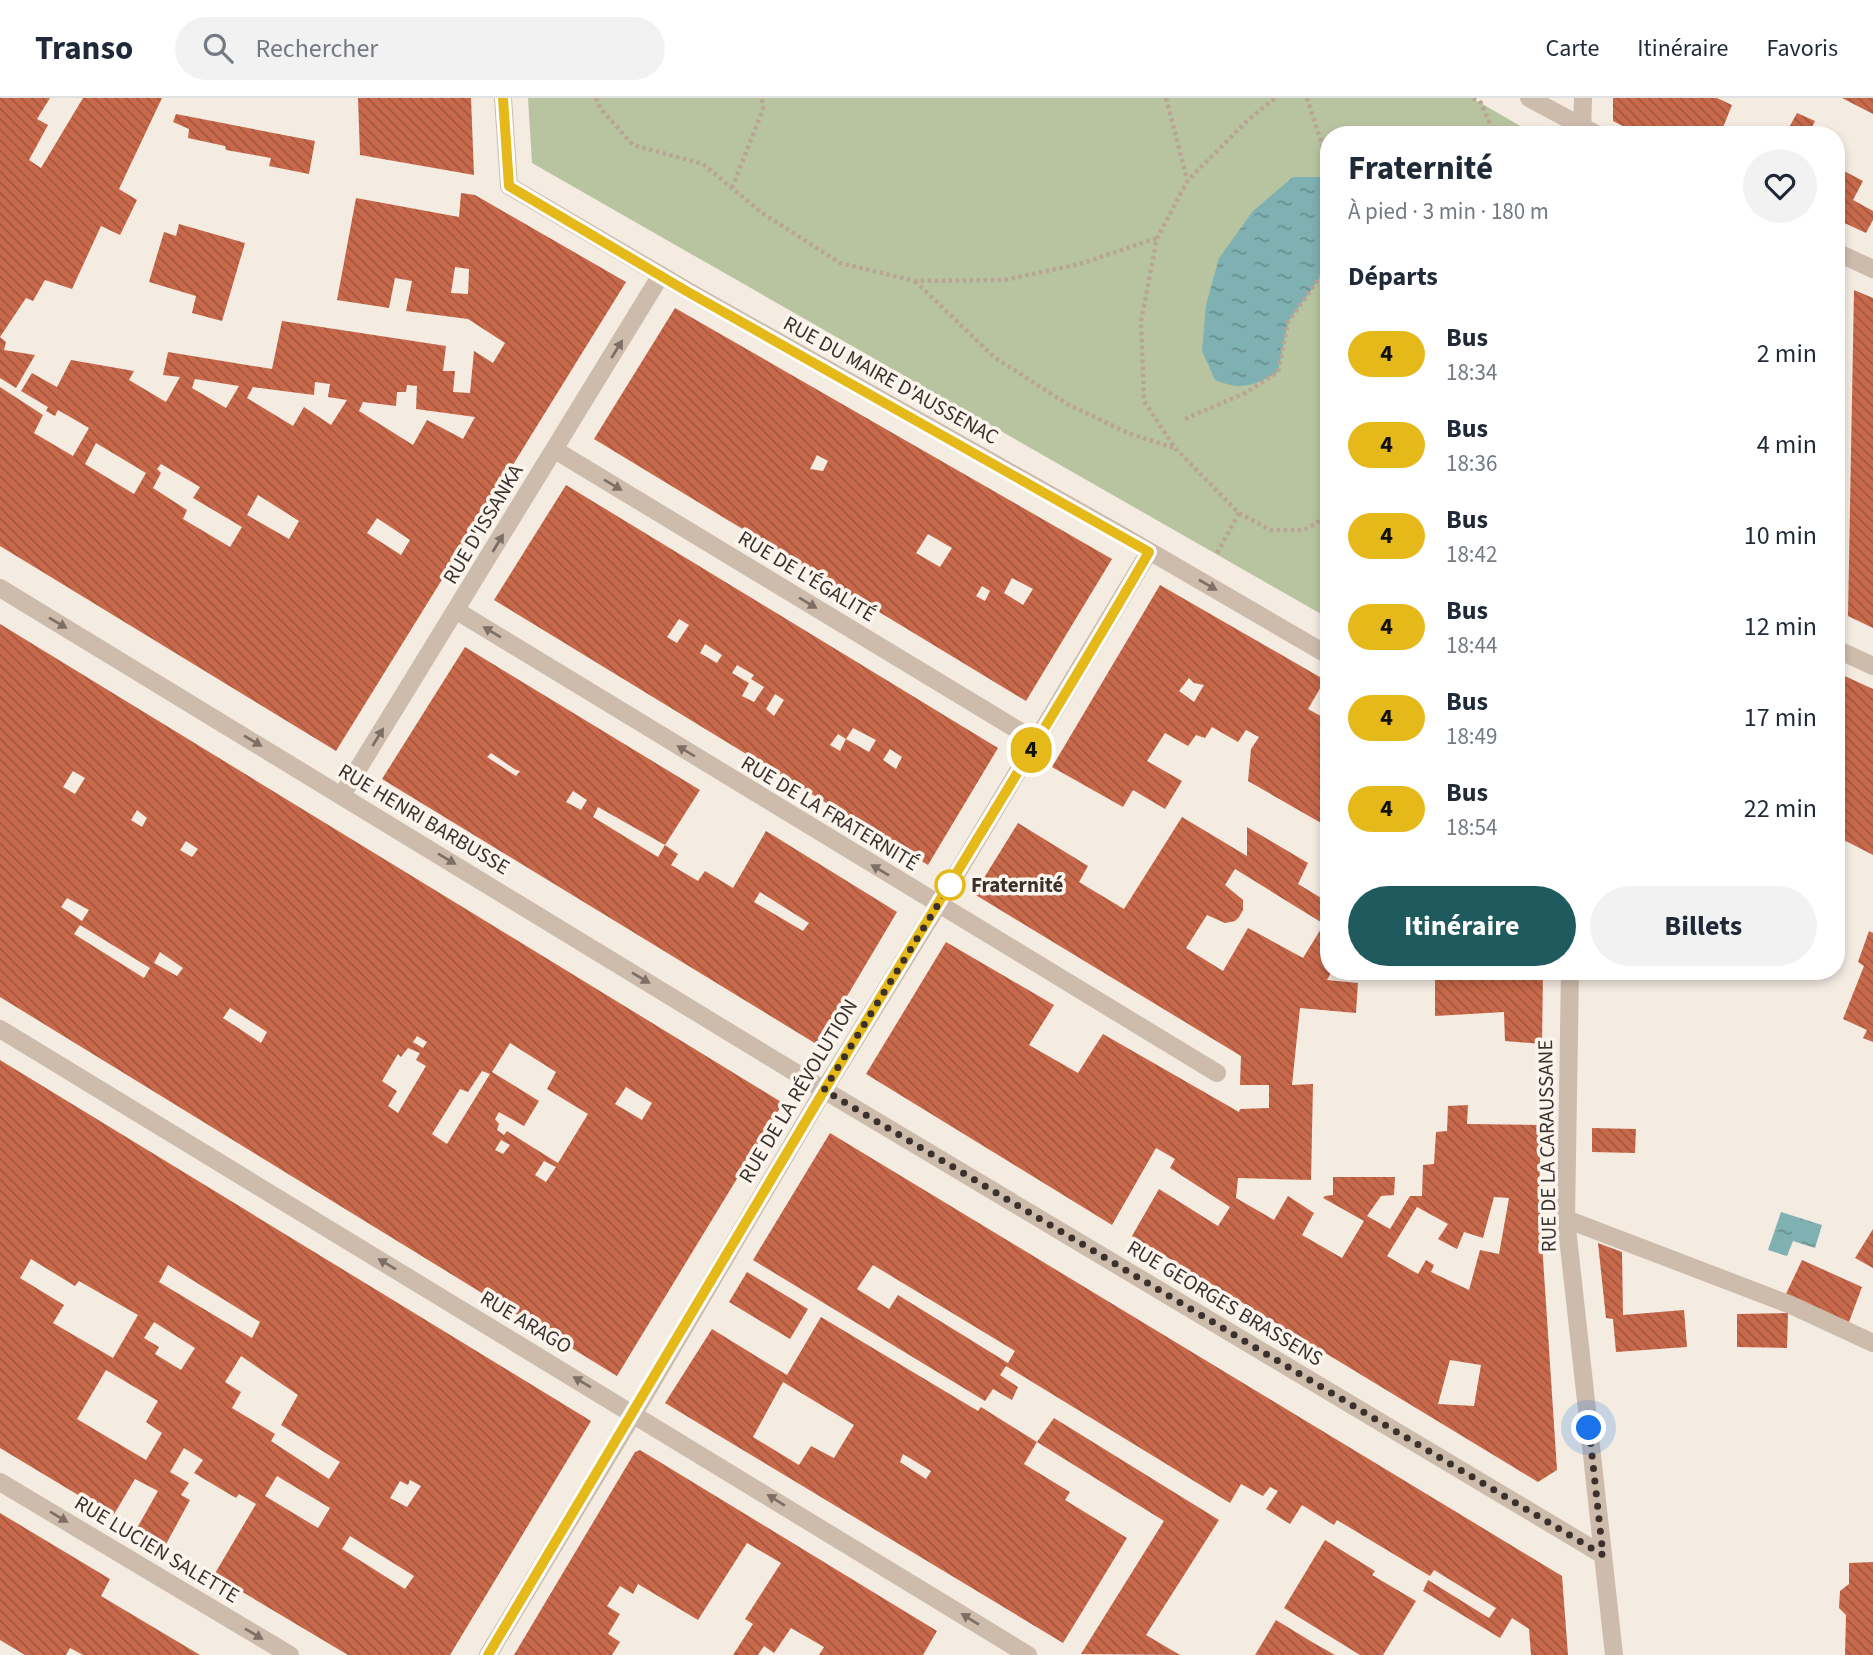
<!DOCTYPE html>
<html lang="fr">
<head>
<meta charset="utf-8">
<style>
  body { margin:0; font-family:"Source Sans 3",sans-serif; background:#f2f2f3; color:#1f2937; height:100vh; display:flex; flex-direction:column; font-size:26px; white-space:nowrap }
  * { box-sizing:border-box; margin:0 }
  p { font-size:23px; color:#747a83 }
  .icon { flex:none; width:38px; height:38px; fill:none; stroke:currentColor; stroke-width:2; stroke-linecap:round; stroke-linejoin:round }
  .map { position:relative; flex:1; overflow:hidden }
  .panel { position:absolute; left:1320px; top:28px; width:525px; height:854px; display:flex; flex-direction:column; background:#fff; border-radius:28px; box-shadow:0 4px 10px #0003 }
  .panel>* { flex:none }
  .badge { padding:0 14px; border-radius:23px; font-size:24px; line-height:46px }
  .you { position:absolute; width:35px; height:35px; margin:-18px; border:5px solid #fff; border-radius:50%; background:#1a73e8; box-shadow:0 0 0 10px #1a73e833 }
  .map>.badge { position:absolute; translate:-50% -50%; box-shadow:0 0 0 4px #fff }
  h2 { padding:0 28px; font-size:26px; line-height:63px }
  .round { display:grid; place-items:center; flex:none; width:74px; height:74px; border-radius:37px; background:#f2f2f3 }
  .head { display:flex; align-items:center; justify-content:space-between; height:119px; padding:0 28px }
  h1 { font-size:33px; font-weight:700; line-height:52px }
  .cta { display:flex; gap:14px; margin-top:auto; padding:14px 28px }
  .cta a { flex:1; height:80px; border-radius:42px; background:#1f5a5e; color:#fff; font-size:28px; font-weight:700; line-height:80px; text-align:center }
  .cta a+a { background:#f2f2f3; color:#1f2937 }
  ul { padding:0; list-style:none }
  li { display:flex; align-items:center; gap:21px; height:91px; padding:0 28px }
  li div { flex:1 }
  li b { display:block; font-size:26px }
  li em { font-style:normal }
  li .badge { min-width:77px; font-weight:700; text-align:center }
  header { display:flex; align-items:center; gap:42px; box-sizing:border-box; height:98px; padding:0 35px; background:#fff; border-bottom:2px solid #e0e1e3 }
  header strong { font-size:33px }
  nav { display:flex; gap:38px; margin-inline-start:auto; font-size:24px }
  .search { width:490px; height:63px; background:#f2f2f3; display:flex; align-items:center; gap:18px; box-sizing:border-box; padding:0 24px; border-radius:38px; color:#747a83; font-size:26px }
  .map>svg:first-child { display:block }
  .green { fill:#b8c4a0 }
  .water { fill:url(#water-ripples) }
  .building { fill:url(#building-back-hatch); fill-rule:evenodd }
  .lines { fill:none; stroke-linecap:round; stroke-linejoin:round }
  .path { stroke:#b9a596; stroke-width:4.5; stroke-dasharray:3.5 3.5; stroke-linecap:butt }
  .service { stroke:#cdbbac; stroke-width:18 }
  .minor { stroke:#cdbbac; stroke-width:18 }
  .tertiary { stroke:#cdbbac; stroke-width:18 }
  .oneway { fill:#7d6f65 }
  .line-casing { stroke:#fff; stroke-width:16 }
  .line { stroke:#e4b919; stroke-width:10 }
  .walk { stroke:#3b302b; stroke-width:7; stroke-dasharray:0 12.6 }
  .stop-dot { fill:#fff; stroke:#e4b919; stroke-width:3.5 }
  .labels { text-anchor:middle; stroke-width:7; stroke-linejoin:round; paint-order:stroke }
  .street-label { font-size:21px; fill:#3b302b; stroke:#fbf5ee }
  .stop-label { font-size:21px; font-weight:bold; fill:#3b302b; stroke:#fbf5ee; text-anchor:start }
</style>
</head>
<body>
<header>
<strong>Transo</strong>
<div class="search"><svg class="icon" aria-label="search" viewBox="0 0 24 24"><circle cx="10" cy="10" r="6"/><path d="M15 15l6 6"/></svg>Rechercher</div>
<nav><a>Carte</a><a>Itinéraire</a><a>Favoris</a></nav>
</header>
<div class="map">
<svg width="1873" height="1557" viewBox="0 0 1873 1557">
  <defs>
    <pattern id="water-ripples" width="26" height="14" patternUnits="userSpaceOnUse" patternTransform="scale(1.75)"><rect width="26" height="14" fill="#7fb0b2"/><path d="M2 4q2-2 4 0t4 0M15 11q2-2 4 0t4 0" fill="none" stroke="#699091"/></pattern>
    <pattern id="building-back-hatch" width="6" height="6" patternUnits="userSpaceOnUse" patternTransform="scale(1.75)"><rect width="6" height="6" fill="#c8694b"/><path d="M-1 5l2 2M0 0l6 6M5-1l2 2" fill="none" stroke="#a4573f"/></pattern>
  </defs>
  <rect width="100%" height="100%" fill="#f4ebe1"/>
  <path class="green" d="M528 0H1472L1536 37H1328V520L532 65Z"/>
  <g class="water">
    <path d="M1293 79H1328V168L1288 224 1278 274C1252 288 1243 293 1215 282L1202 253 1206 207 1219 160 1253 113Z"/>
    <path d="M1781 1114 1822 1127 1815 1150 1793 1143 1787 1158 1768 1152Z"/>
  </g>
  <g class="building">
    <path d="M0 0H50L37 21 48 27 29 62 41 70 83 0H162L119 91 137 102 120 137 101 128 72 191 45 182 33 203 26 200 0 239Z"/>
    <path d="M358 0H471L474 77 360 57Z"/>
    <path d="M1613 0H1717L1732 7 1720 37H1640L1613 23Z"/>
    <path d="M1842 0H1873V16Z"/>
    <path d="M1797 15 1815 23 1808 37H1785Z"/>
    <path d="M176 16 315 43 309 76 269 68 271 60 226 52 225 48 188 40 189 31 173 24Z"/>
    <path d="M1844 73 1863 83 1853 102 1873 113V122L1866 135 1836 121V87Z"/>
    <path d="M461 95 475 97 626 184 336 653 0 448V289L43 317 34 335 73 358 89 330 58 312 55 318 46 313 48 309 21 293 32 275 57 289 71 262 134 273 129 282 166 304 180 279 163 277 168 254 272 271 282 223 446 248 443 273H455L453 294 470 295 474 253 493 265 505 245 468 221 406 213 412 183 395 180 389 210 337 202 356 100 459 119ZM455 169 469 171 468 196 451 195ZM195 281 239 288 226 310 192 290ZM315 284 330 286 328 299 347 302 331 327 304 309 293 328 247 300 253 289 314 297ZM407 287 417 288 416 311 475 319 463 341 427 322 413 347 359 313 363 304 396 308 397 294H406ZM96 345 146 375 134 396 85 366ZM161 366 200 389 193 400 242 429 230 449 183 421 187 412 153 390 161 375 157 371ZM258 397 299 423 289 441 247 417ZM377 420 410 442 401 457 367 435Z"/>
    <path d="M179 126 245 145 222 223 192 215 196 198 149 184 164 134 176 138Z"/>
    <path d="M1854 192 1873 200V530L1848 518Z"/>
    <path d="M675 210 1112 461 1026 603 594 341ZM817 357 828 363 823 373 810 371ZM928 436 952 450 940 469 916 455ZM1012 480 1033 491 1023 507 1004 495ZM982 488 990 493 985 503 976 498Z"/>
    <path d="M0 239 6 244 4 252 35 257 16 290 0 280Z"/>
    <path d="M566 387 998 650 928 767 494 502ZM679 521 689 527 677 545 667 539ZM705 546 722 557 717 565 700 555ZM737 567 754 577 751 581 764 589 754 604 742 598 749 585 732 575ZM775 596 784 602 774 618 766 611ZM853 630 876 642 869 654 846 641 840 653 830 647 838 636 846 641ZM890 651 902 659 896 671 883 662Z"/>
    <path d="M1160 487 1325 582 1308 611 1328 622V729L1248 683 1251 651 1259 639 1246 632 1238 644 1212 629 1205 640 1196 637 1188 648 1165 635 1147 663 1182 683 1165 711 1133 692 1123 709 1052 669ZM1189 580 1194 585 1204 587 1194 604 1179 593Z"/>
    <path d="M0 526 783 1005 617 1278 0 899ZM73 673 85 680 75 696 63 689ZM137 712 147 720 142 729 131 722ZM186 743 198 751 192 759 180 752ZM67 800 89 812 82 823 61 809ZM80 827 150 870 144 880 74 836ZM160 854 183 870 177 878 154 865ZM230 910 267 934 261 945 223 920ZM417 938 427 944 423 950 413 944ZM510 945 556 974 547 991 588 1016 558 1065 507 1033 504 1037 497 1032 499 1026 495 1021 499 1014 524 1028 539 1003 492 974ZM408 950 420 955 416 962 426 968 398 1015 388 1008 397 993 382 983 398 956 401 959ZM482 973 490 976 447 1046 432 1036 460 991 468 994ZM626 989 652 1005 642 1022 615 1006ZM501 1042 510 1047 503 1056 495 1052ZM544 1063 556 1069 546 1084 535 1077Z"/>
    <path d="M465 549 700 692 665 747 678 756 671 767 698 783 705 773 733 790 766 733 897 814 818 947 382 681ZM491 655 516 672 520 673 516 678 487 659ZM573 693 587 702 581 712 566 704ZM598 709 665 747 658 759 593 719ZM760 794 809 825 803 833 754 804Z"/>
    <path d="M1836 574 1873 591V757L1836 738V703L1841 689 1836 687Z"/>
    <path d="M1182 719 1247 758V729L1308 765 1298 786 1328 804V873H1332L1327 882 1358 885 1356 915 1300 910 1292 987 1313 986 1311 1082 1238 1080 1236 1100 1274 1122 1288 1098 1314 1115 1302 1137 1342 1160 1364 1123 1323 1100 1325 1098 1333 1097V1079H1395L1394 1097 1381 1098 1367 1118 1390 1131 1410 1098H1422L1423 1067 1434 1066 1436 1034 1447 1033 1448 1008 1468 1007 1467 1026 1541 1027 1539 1100 1557 1372 1538 1384 1132 1138 1159 1091 1218 1128 1230 1109 1170 1070 1175 1061 1156 1050 1112 1127 866 976 946 844 1054 907 1029 947 1078 975 1103 936 1239 1014 1240 1011 1269 1010V987H1240L1241 958 974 796 1018 725 1088 768 1079 784 1124 811ZM1235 771 1324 826 1303 860 1248 830 1223 873 1186 850 1207 817 1225 825 1235 823 1239 819 1243 812V802L1225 787ZM1494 1099 1509 1100 1499 1156 1480 1152 1469 1192 1431 1174 1434 1167 1426 1162 1418 1176 1387 1158 1417 1109 1448 1126 1438 1141 1457 1151 1464 1134 1483 1140ZM1450 1262 1481 1267 1474 1308 1438 1306Z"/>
    <path d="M1869 833 1873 835V944L1863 940 1867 932 1843 921 1864 868 1858 864Z"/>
    <path d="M1435 873H1543L1542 946 1505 943 1504 914 1435 918Z"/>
    <path d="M0 962 591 1323 450 1557H348L214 1477 256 1406 239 1396 236 1400 194 1375 203 1362 184 1350 170 1374 189 1385 181 1397 190 1402 165 1448 137 1430 158 1393 135 1381 113 1418 0 1350ZM31 1161 75 1188 79 1183 138 1217 113 1260 53 1225 64 1207 20 1180ZM168 1167 260 1224 252 1240 159 1184ZM154 1224 195 1250 181 1272 155 1256 159 1249 144 1240ZM241 1258 298 1297 281 1327 340 1364 329 1381 271 1343 275 1336 232 1310 241 1294 225 1284ZM106 1272 158 1303 146 1324 162 1335 146 1362 77 1321ZM277 1378 330 1410 318 1430 265 1398ZM410 1382 421 1388 407 1409 390 1400 400 1383 408 1387ZM350 1438 414 1478 405 1491 342 1451Z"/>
    <path d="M1592 1030 1636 1031 1635 1055 1592 1054Z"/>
    <path d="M830 1035 1562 1478 1568 1557H1531L1529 1531 1512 1520 1500 1540 1423 1493 1428 1482 1489 1520 1496 1510 1434 1472 1430 1478 1337 1422 1334 1427 1302 1407 1290 1426 1266 1411 1278 1393 1270 1389 1263 1398 1241 1386 1230 1405 1006 1268 1000 1277 1018 1289 1012 1302 993 1291 985 1303 753 1162ZM873 1167 1015 1253 1008 1265 898 1197 889 1211 857 1191Z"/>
    <path d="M1873 1131V1170L1855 1160Z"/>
    <path d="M1598 1145 1622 1154 1623 1217 1684 1212 1687 1249 1616 1254 1613 1221 1606 1220Z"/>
    <path d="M1802 1162 1862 1189 1849 1224 1785 1198Z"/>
    <path d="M747 1174 808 1211 790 1241 729 1204Z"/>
    <path d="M1788 1215 1787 1250 1737 1249V1216Z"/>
    <path d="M821 1219 978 1313 981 1309 1037 1344 1024 1366 1070 1394 1065 1402 1127 1440 1063 1545 665 1305 712 1231 787 1277ZM783 1284 854 1327 834 1360 811 1348 799 1367 753 1339ZM903 1356 931 1373 926 1381 900 1364Z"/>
    <path d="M1054 1320 1219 1422 1146 1537 1180 1557 1081 1556 1164 1423 1037 1344Z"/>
    <path d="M640 1352 937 1533 923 1557H819L824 1549 791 1530 774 1555 764 1548 758 1557H733L753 1526 745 1521 781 1465 747 1445 698 1522 638 1486 633 1496 620 1488 607 1508 620 1516 608 1536 620 1544 612 1557H514L635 1354Z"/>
    <path d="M0 1415 110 1481 101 1498 200 1557H83L70 1550 66 1557H25L0 1542Z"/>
    <path d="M1325 1442 1375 1473 1372 1477 1416 1503 1383 1557H1360L1284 1510Z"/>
    <path d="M1873 1464V1557H1845L1846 1517 1839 1510 1840 1493 1849 1486V1465Z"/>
    <path d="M1276 1522 1312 1544 1335 1557H1255Z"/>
  </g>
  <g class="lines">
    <g class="path">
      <path d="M596 0 600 10 633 47 703 66 762 115 840 165 915 183 1004 182 1080 166 1157 140"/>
      <path d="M1166 0 1187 81"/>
      <path d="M1307 0 1328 65"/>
      <path d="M1473 0 1481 5 1495 37"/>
      <path d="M732 90 763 11 762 0"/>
      <path d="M915 183 994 259 1067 306 1128 335 1174 350"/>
      <path d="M1185 321 1245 295 1278 274 1288 224 1328 168"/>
      <path d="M1239 415 1270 432H1304L1328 418"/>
      <path d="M1217 455 1239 415 1175 350 1144 303 1141 223 1157 140 1188 82 1248 22 1275 0"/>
    </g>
    <path class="service" d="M1566 1121 1791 1207 1873 1245"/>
    <g class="minor">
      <path d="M503 0 509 88 688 193 1125 439 1328 557"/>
      <path d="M1529 0 1598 37"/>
      <path d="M1836 154 1873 171"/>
      <path d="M555 352 1036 643"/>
      <path d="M0 490 824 992 1603 1457"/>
      <path d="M457 513 1217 975"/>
      <path d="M1836 551 1873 568"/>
      <path d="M342 697 661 177"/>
      <path d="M0 931 1028 1557"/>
      <path d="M0 1384 290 1557"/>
      <path d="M488 1557 634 1315 824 992 938 807 1149 454"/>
    </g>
    <g class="tertiary">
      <path d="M1582 37 1583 0"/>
      <path d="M1570 873 1566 1121 1614 1557"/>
    </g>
  </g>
  <defs><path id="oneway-solid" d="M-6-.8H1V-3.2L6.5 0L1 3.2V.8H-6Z" transform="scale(1.75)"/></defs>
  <g class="oneway">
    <use href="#oneway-solid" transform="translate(617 251) rotate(-58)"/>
    <use href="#oneway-solid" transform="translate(613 387) rotate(31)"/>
    <use href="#oneway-solid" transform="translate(498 445) rotate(-59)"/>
    <use href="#oneway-solid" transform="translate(1208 487) rotate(30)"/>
    <use href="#oneway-solid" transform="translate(808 505) rotate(31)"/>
    <use href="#oneway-solid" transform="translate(58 525) rotate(31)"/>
    <use href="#oneway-solid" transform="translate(492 534) rotate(-149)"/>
    <use href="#oneway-solid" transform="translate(378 639) rotate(-58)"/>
    <use href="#oneway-solid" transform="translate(253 643) rotate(31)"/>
    <use href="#oneway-solid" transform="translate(686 653) rotate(-149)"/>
    <use href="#oneway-solid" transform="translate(447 761) rotate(31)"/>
    <use href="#oneway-solid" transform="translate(880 772) rotate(-149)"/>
    <use href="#oneway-solid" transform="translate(641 880) rotate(31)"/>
    <use href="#oneway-solid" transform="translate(387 1166) rotate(-149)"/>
    <use href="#oneway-solid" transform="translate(582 1284) rotate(-149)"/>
    <use href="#oneway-solid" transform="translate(776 1402) rotate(-148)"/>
    <use href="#oneway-solid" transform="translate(59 1419) rotate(31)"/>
    <use href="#oneway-solid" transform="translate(970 1521) rotate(-148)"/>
    <use href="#oneway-solid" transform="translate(254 1536) rotate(31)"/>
  </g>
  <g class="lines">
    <g class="line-casing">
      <path id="line" d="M488 1557C602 1369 711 1179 825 991 933 812 1044 635 1149 454L688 194 509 88 503 0"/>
    </g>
    <use href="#line" class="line"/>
    <path class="walk" d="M950 787 824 992 1603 1457 1589 1330"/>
  </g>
  <circle class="stop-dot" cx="950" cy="787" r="14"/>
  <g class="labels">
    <g class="street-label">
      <text transform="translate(891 282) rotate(29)" y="7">RUE DU MAIRE D'AUSSENAC</text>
      <text transform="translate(483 426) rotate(-59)" y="7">RUE D'ISSANKA</text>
      <text transform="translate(807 478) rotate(31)" y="7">RUE DE L'ÉGALITÉ</text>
      <text transform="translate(830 715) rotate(31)" y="7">RUE DE LA FRATERNITÉ</text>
      <text transform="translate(424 721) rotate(31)" y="7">RUE HENRI BARBUSSE</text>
      <text transform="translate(798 993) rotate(-59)" y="7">RUE DE LA RÉVOLUTION</text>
      <text transform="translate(1547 1048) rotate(-91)" y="7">RUE DE LA CARAUSSANE</text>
      <text transform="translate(1225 1205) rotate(31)" y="7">RUE GEORGES BRASSENS</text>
      <text transform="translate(526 1224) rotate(31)" y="7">RUE ARAGO</text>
      <text transform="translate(157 1451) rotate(31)" y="7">RUE LUCIEN SALETTE</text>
    </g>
    <g class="stop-label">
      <text x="971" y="794">Fraternité</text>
    </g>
  </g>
</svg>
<div class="you" style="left:1589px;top:1330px"></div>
<b class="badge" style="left:1031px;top:652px;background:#e4b919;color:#111">4</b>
<section class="panel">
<div class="head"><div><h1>Fraternité</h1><p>À pied · 3 min · 180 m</p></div><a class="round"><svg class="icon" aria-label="heart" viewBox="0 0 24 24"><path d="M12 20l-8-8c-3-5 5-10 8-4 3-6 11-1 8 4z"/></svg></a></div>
<h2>Départs</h2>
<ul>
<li><span class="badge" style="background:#e4b919;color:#111">4</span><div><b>Bus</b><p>18:34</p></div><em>2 min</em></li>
<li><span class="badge" style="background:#e4b919;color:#111">4</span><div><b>Bus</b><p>18:36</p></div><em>4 min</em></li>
<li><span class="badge" style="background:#e4b919;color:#111">4</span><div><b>Bus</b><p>18:42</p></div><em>10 min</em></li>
<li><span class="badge" style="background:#e4b919;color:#111">4</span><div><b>Bus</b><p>18:44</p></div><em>12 min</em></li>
<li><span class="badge" style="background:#e4b919;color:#111">4</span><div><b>Bus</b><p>18:49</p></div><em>17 min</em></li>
<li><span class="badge" style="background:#e4b919;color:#111">4</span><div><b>Bus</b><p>18:54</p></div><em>22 min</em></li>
</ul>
<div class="cta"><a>Itinéraire</a><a>Billets</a></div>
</section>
</div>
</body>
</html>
